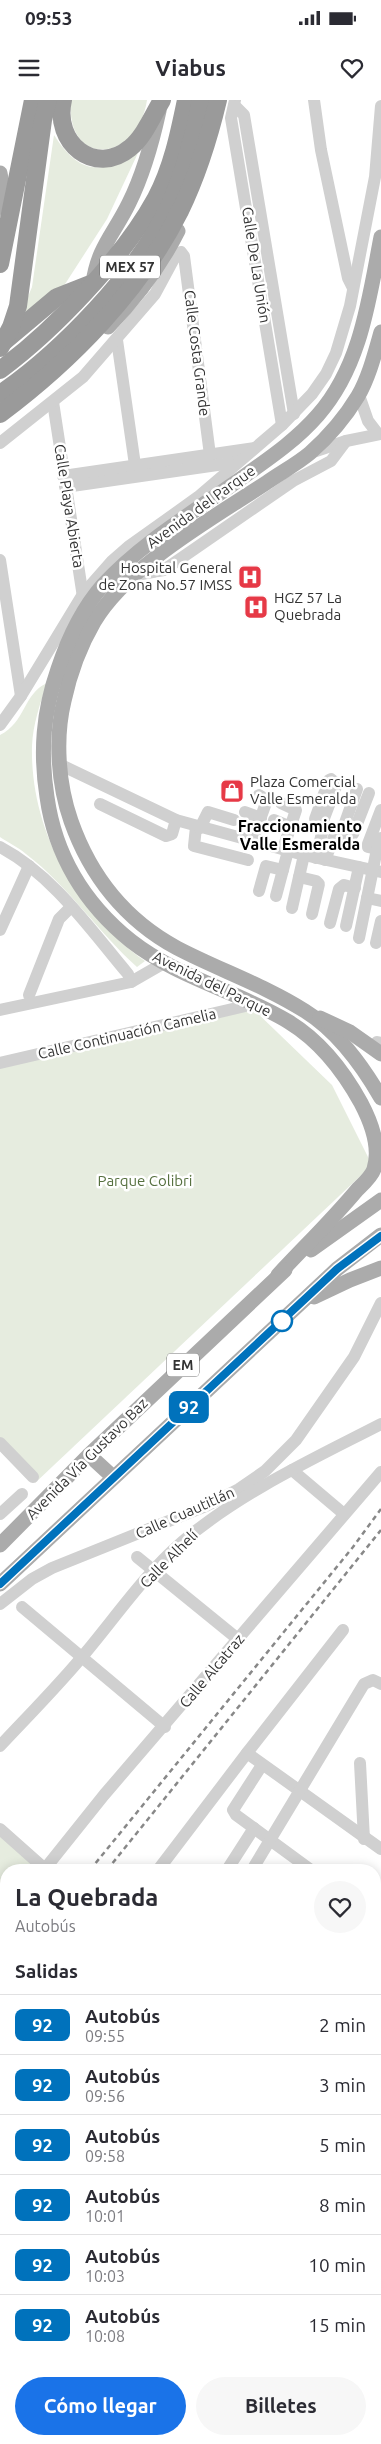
<!DOCTYPE html>
<html lang="es">
<head>
<meta charset="utf-8">
<style>
  body { margin:0; font-family:Ubuntu,sans-serif; background:#f7f7f7; color:#2b2b33; height:100vh; display:flex; flex-direction:column; font-size:19px; white-space:nowrap }
  * { box-sizing:border-box; margin:0 }
  p { font-size:16px; color:#7c7c81 }
  .icon { flex:none; width:28px; height:28px; fill:none; stroke:currentColor; stroke-width:2; stroke-linecap:round; stroke-linejoin:round }
  .map { position:relative; flex:1; overflow:hidden }
  .sheet { position:absolute; left:0px; top:1764px; width:381px; height:581px; display:flex; flex-direction:column; background:#fff; border-radius:20px 20px 0 0; box-shadow:0 2px 12px #0003 }
  .sheet>* { flex:none }
  .badge { padding:0 10px; border-radius:8px; font-size:18px; line-height:32px }
  .map>.badge { position:absolute; translate:-50% -50%; box-shadow:0 0 0 2px #fff }
  h2 { padding:0 15px; font-size:19px; line-height:45px }
  .round { display:grid; place-items:center; flex:none; width:52px; height:52px; border-radius:26px; background:#f7f7f7 }
  .headline { display:flex; align-items:center; justify-content:space-between; height:85px; padding:0 15px }
  h1 { font-size:24px; font-weight:700; line-height:38px }
  .cta { display:flex; gap:10px; margin-top:auto; padding:10px 15px }
  .cta a { flex:1; height:58px; border-radius:30px; background:#1a73e8; color:#fff; font-size:20px; font-weight:700; line-height:58px; text-align:center }
  .cta a+a { background:#f7f7f7; color:#2b2b33 }
  ul { padding:0; list-style:none }
  li { display:flex; align-items:center; gap:15px; height:60px; padding:0 15px; border-top:1px solid #e1e1e2 }
  li div { flex:1 }
  li b { display:block; font-size:19px }
  li em { font-style:normal }
  li .badge { min-width:55px; font-weight:700; text-align:center }
  .status { display:flex; justify-content:space-between; align-items:center; height:35px; padding:0 25px; background:#fff; direction:ltr }
  .status svg { height:14px; fill:currentColor }
  header { display:flex; justify-content:space-between; align-items:center; height:65px; padding:0 15px; background:#fff; font-size:22px; font-weight:700 }
  .map>svg:first-child { display:block }
  .green { fill:#e6ecdf }
  .lines { fill:none; stroke-linecap:round; stroke-linejoin:round }
  .minor { stroke:#d0d0d0; stroke-width:12 }
  .major { stroke:#ababab; stroke-width:15 }
  .highway { stroke:#9a9a9a; stroke-width:18 }
  .rail { stroke:#888; stroke-width:2.5; stroke-dasharray:5 4; stroke-linecap:butt }
  .highway-bridge { stroke:#9a9a9a; stroke-width:18 }
  .line-casing { stroke:#fff; stroke-width:11 }
  .line { stroke:#0072bc; stroke-width:8 }
  .stop-dot { fill:#fff; stroke:#0072bc; stroke-width:2.5 }
  .labels { text-anchor:middle; stroke-width:5; stroke-linejoin:round; paint-order:stroke }
  .shield { fill:#fff; stroke:#707070; stroke-width:1 }
  .shield-label { font-size:14px; font-weight:bold; fill:#333 }
  .street-label { font-size:15px; fill:#333; stroke:#fff }
  .poi-label { font-size:15px; fill:#333; stroke:#fff; text-anchor:start }
  .park-label { font-size:15px; fill:#56703f; stroke:#fff }
  .neighbourhood-label { font-size:16px; font-weight:bold; fill:#000; stroke:#fff }
</style>
</head>
<body>
<div class="status"><b>09:53</b><svg viewBox="0 0 49 12"><path d="M0 12V9h3v3zM5 12V6h3v6zM10 12V3h3v9zM15 12V0h3v12zM26 1h20v11H26zM47 4h2v5h-2z"/></svg></div>
<header><svg class="icon" aria-label="menu" viewBox="0 0 24 24"><path d="M4 6h16M4 12h16M4 18h16"/></svg>Viabus<svg class="icon" aria-label="heart" viewBox="0 0 24 24"><path d="M12 20l-8-8c-3-5 5-10 8-4 3-6 11-1 8 4z"/></svg></header>
<div class="map">
<svg width="381" height="2344" viewBox="0 0 381 2344">
  <rect width="100%" height="100%" fill="#fff"/>
  <g class="green">
    <path d="M71 0H147C137 64 65 68 71 0Z"/>
    <path d="M54 35C79 74 100 75 138 53L107 119 58 195 16 225 32 187Z"/>
    <path d="M47 583C40 604 33 624 32 646 30 731 77 813 145 861L137 867C98 832 68 786 26 754 18 747 9 743 0 737V635C26 622 23 594 47 583Z"/>
    <path d="M250 906 332 985 372 1065 35 1383 0 1343V968Z"/>
    <path d="M0 1736 44 1770H6V1816L0 1823Z"/>
  </g>
  <g class="lines">
    <g class="minor">
      <path d="M235 0 231 18 282 325"/>
      <path d="M314 0 321 50 348 178 353 188"/>
      <path d="M235 6 244 15 294 314"/>
      <path d="M117 240 135 365"/>
      <path d="M359 295 368 321 378 334"/>
      <path d="M53 302 83 497"/>
      <path d="M0 343 83 277 155 194 176 155 181 152 184 156 210 355"/>
      <path d="M310 353 346 341 381 334"/>
      <path d="M63 376 255 348"/>
      <path d="M65 387 238 362"/>
      <path d="M0 460 21 596"/>
      <path d="M136 475 164 470 293 381 331 361 346 341"/>
      <path d="M0 625 21 596 83 494 112 461 128 447 198 397 282 325 312 294 326 274 336 253 350 206 375 77 381 6"/>
      <path d="M61 665 176 720 304 755 381 772"/>
      <path d="M281 703 296 710 283 749"/>
      <path d="M100 704 166 736 172 734 176 720"/>
      <path d="M245 712 261 718"/>
      <path d="M274 720 291 727"/>
      <path d="M196 727 194 746 248 760"/>
      <path d="M200 728 208 712 234 720"/>
      <path d="M341 734 357 689"/>
      <path d="M252 742 267 700 259 695"/>
      <path d="M0 747C53 775 90 829 128 874L131 882"/>
      <path d="M377 749 368 747V744L381 710"/>
      <path d="M316 758 322 733 315 719 329 680 331 679 337 684 320 729"/>
      <path d="M325 760 334 737 353 734 369 693"/>
      <path d="M299 777 316 781 319 784 312 814"/>
      <path d="M259 791 266 766 283 770"/>
      <path d="M276 796 288 751"/>
      <path d="M367 798 381 801"/>
      <path d="M292 808 304 755"/>
      <path d="M330 823 339 789 344 785 355 788"/>
      <path d="M346 826 359 767"/>
      <path d="M0 830 29 766"/>
      <path d="M359 838 377 749 381 738"/>
      <path d="M376 843 381 821"/>
      <path d="M29 895 59 819 71 807"/>
      <path d="M0 910 131 882 164 863"/>
      <path d="M377 942 381 943"/>
      <path d="M0 963 254 904"/>
      <path d="M0 1343 33 1377"/>
      <path d="M292 1370 344 1414"/>
      <path d="M0 1414 22 1394"/>
      <path d="M137 1457 239 1540"/>
      <path d="M0 1504 32 1479 52 1468 206 1406 239 1389 265 1371 296 1340 354 1257 381 1203"/>
      <path d="M22 1507 165 1627"/>
      <path d="M0 1646C29 1615 60 1584 87 1551 117 1515 146 1473 182 1442 241 1392 313 1359 381 1324"/>
      <path d="M247 1653 381 1749"/>
      <path d="M360 1663 364 1739"/>
      <path d="M262 1665 233 1710 236 1715 311 1770"/>
      <path d="M0 1729 45 1769"/>
      <path d="M44 1770 104 1695 381 1372"/>
      <path d="M158 1770 247 1653 343 1530"/>
      <path d="M227 1770 254 1728"/>
      <path d="M252 1770 364 1584 373 1580 381 1584"/>
      <path d="M375 1816 381 1820"/>
      <path d="M0 1823 6 1815"/>
      <path d="M375 1842 381 1852"/>
      <path d="M0 1976 6 1967"/>
      <path d="M0 2084 6 2077"/>
      <path d="M0 2114 6 2107"/>
      <path d="M0 2141 6 2132"/>
      <path d="M375 2193H381"/>
      <path d="M0 2220 6 2214"/>
      <path d="M0 2243 6 2236"/>
      <path d="M139 2339 146 2344"/>
      <path d="M195 2339V2344"/>
      <path d="M251 2339V2344"/>
      <path d="M307 2339V2344"/>
      <path d="M363 2339 364 2344"/>
    </g>
    <g class="major">
      <path d="M0 73 8 116"/>
      <path d="M93 183C98 147 114 134 129 103 144 73 152 43 159 11"/>
      <path d="M108 227C136 198 160 167 178 131"/>
      <path d="M381 232C375 253 369 277 358 296 346 316 327 338 310 353 297 364 280 373 266 383 213 418 127 466 94 522 80 546 70 573 64 601 55 638 58 684 71 721 90 775 125 820 177 848 219 870 264 885 305 911 337 931 362 965 381 998"/>
      <path d="M320 918 350 932 381 954"/>
      <path d="M311 1150 381 1100"/>
      <path d="M278 1175C304 1147 332 1120 357 1090 363 1084 372 1076 374 1069 381 1047 371 1022 361 1003 344 972 320 941 289 922 238 891 178 878 131 841 85 804 55 755 47 697 40 652 43 612 58 569 68 539 82 509 103 485 144 440 201 408 250 372 274 355 298 338 318 315 361 266 369 199 381 137"/>
      <path d="M314 1197 350 1180 381 1168"/>
      <path d="M89 1355 113 1377"/>
      <path d="M0 1445 89 1355 285 1170"/>
      <path d="M0 1484 337 1169 381 1135"/>
    </g>
    <g class="highway">
      <path d="M63 0C53 43 95 77 130 48 144 37 153 15 162 0"/>
      <path d="M0 164 33 0"/>
      <path d="M1 244 57 197 90 184"/>
      <path d="M0 270C53 231 124 157 156 98 172 68 179 34 186 0"/>
      <path d="M0 294C60 253 139 172 169 106 185 71 193 37 201 0"/>
      <path d="M0 314C71 261 140 191 180 111 197 76 209 38 218 0"/>
    </g>
    <g class="rail">
      <path d="M90 1770 353 1447 381 1409"/>
      <path d="M107 1770 381 1430"/>
      <path d="M0 1879 6 1872"/>
      <path d="M0 1901 6 1893"/>
      <path d="M0 1912 6 1904"/>
    </g>
    <path class="highway-bridge" d="M0 248 11 227 18 206 43 20 48 0"/>
  </g>
  <g class="lines">
    <g class="line-casing">
      <path id="line" d="M0 1484 337 1169 381 1136"/>
    </g>
    <use href="#line" class="line"/>
  </g>
  <defs>
    <g id="hospital-square" transform="scale(1.25)"><rect x="-9" y="-9" width="18" height="18" rx="4" fill="#e63946" stroke="#fff"/><path d="M-5-5h3v3.5h4V-5h3V5h-3V1.5h-4V5h-3Z" fill="#fff"/></g>
    <g id="shop-square" transform="scale(1.25)"><rect x="-9" y="-9" width="18" height="18" rx="4" fill="#e63946" stroke="#fff"/><path d="M-5-2.5h2.3a2.7 3.5 0 0 1 5.4 0H5L5.5 6h-11ZM-1.5-2.5h3a1.5 2.3 0 0 0-3 0Z" fill="#fff"/></g>
  </defs>
  <g fill-rule="evenodd">
    <use href="#hospital-square" x="250" y="477"/>
    <use href="#hospital-square" x="256" y="507"/>
    <use href="#shop-square" x="232" y="691"/>
  </g>
  <circle class="stop-dot" cx="282" cy="1221" r="10"/>
  <g class="labels">
    <g class="shield">
      <rect x="100" y="155.5" width="60" height="23" rx="4"/>
      <rect x="167" y="1253.5" width="32" height="23" rx="4"/>
    </g>
    <g class="shield-label">
      <text x="130" y="172">MEX 57</text>
      <text x="183" y="1270">EM</text>
    </g>
    <g class="street-label">
      <text transform="translate(256 165) rotate(81)" y="5">Calle De La Unión</text>
      <text transform="translate(197 253) rotate(83)" y="5">Calle Costa Grande</text>
      <text transform="translate(69 406) rotate(81)" y="5">Calle Playa Abierta</text>
      <text transform="translate(201 407) rotate(-36)" y="5">Avenida del Parque</text>
      <text transform="translate(212 884) rotate(26)" y="5">Avenida del Parque</text>
      <text transform="translate(127 934) rotate(-13)" y="5">Calle Continuación Camelia</text>
      <text transform="translate(87 1359) rotate(-45)" y="5">Avenida Vía Gustavo Baz</text>
      <text transform="translate(185 1413) rotate(-24)" y="5">Calle Cuautitlán</text>
      <text transform="translate(169 1459) rotate(-45)" y="5">Calle Alhelí</text>
      <text transform="translate(212 1571) rotate(-50)" y="5">Calle Alcatraz</text>
    </g>
    <g class="poi-label">
      <text x="232" y="473" text-anchor="end">Hospital General<tspan x="232" dy="17">de Zona No.57 IMSS</tspan></text>
      <text x="274" y="503">HGZ 57 La<tspan x="274" dy="17">Quebrada</tspan></text>
      <text x="250" y="687">Plaza Comercial<tspan x="250" dy="17">Valle Esmeralda</tspan></text>
    </g>
    <g class="park-label">
      <text x="145" y="1086">Parque Colibri</text>
    </g>
    <g class="neighbourhood-label">
      <text x="300" y="732">Fraccionamiento<tspan x="300" dy="18">Valle Esmeralda</tspan></text>
    </g>
  </g>
</svg>
<b class="badge" style="left:189px;top:1307px;background:#0072bc;color:#fff">92</b>
<section class="sheet">
<div class="headline"><div><h1>La Quebrada</h1><p>Autobús</p></div><a class="round"><svg class="icon" aria-label="heart" viewBox="0 0 24 24"><path d="M12 20l-8-8c-3-5 5-10 8-4 3-6 11-1 8 4z"/></svg></a></div>
<h2>Salidas</h2>
<ul>
<li><span class="badge" style="background:#0072bc;color:#fff">92</span><div><b>Autobús</b><p>09:55</p></div><em>2 min</em></li>
<li><span class="badge" style="background:#0072bc;color:#fff">92</span><div><b>Autobús</b><p>09:56</p></div><em>3 min</em></li>
<li><span class="badge" style="background:#0072bc;color:#fff">92</span><div><b>Autobús</b><p>09:58</p></div><em>5 min</em></li>
<li><span class="badge" style="background:#0072bc;color:#fff">92</span><div><b>Autobús</b><p>10:01</p></div><em>8 min</em></li>
<li><span class="badge" style="background:#0072bc;color:#fff">92</span><div><b>Autobús</b><p>10:03</p></div><em>10 min</em></li>
<li><span class="badge" style="background:#0072bc;color:#fff">92</span><div><b>Autobús</b><p>10:08</p></div><em>15 min</em></li>
</ul>
<div class="cta"><a>Cómo llegar</a><a>Billetes</a></div>
</section>
</div>
</body>
</html>
